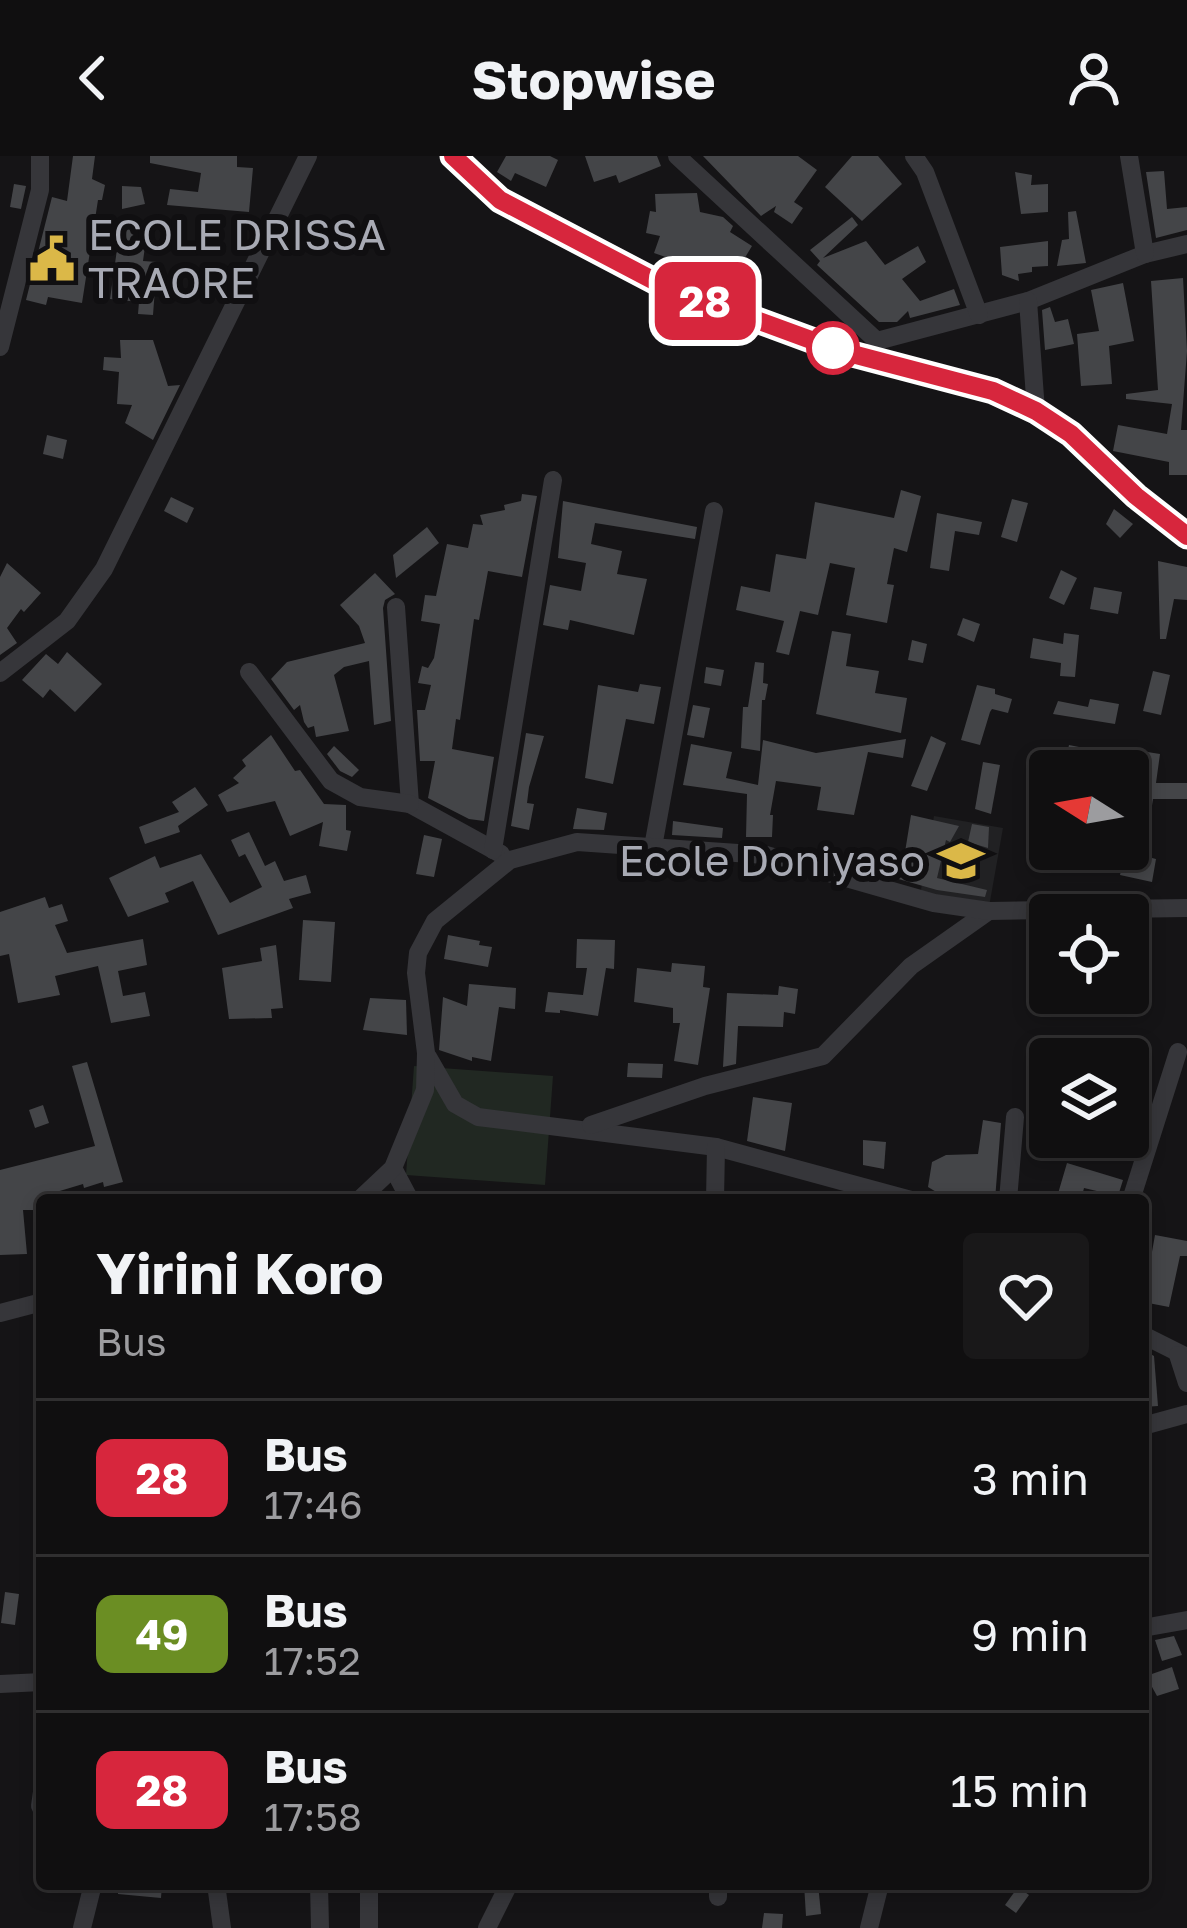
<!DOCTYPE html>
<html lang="en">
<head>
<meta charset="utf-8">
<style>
  body { margin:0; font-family:"Golos Text",sans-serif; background:#191819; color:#f1f3f6; height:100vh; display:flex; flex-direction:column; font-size:45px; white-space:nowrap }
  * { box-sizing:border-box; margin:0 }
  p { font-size:39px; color:#9c9c9f }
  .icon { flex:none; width:66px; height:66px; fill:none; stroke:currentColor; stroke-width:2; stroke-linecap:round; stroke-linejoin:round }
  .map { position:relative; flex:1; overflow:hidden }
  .details { position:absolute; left:36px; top:1038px; width:1113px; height:696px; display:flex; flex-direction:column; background:#100f10; border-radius:12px; box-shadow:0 6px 18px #0003,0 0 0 3px #302f30 }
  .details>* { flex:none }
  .badge { padding:0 24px; border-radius:18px; font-size:42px; line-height:78px }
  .needle { width:78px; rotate:281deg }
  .buttons { position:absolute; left:1029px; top:594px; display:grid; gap:24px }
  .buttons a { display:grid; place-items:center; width:120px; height:120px; border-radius:12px; background:#100f10; box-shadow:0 6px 18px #0003,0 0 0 3px #302f30; font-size:60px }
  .map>.badge { position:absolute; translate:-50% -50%; box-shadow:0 0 0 6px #fff }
  .round { display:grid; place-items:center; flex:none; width:126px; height:126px; border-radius:12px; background:#191819 }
  .overview { display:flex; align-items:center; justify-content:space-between; height:204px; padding:0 60px }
  h1 { font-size:57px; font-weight:700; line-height:90px }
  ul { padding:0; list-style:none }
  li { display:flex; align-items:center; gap:36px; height:156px; padding:0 60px; border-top:3px solid #302f30 }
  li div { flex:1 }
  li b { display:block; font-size:45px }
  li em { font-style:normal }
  li .badge { min-width:132px; font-weight:700; text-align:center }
  header { display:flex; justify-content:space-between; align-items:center; height:156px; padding:0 60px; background:#100f10; font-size:54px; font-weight:700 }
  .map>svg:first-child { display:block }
  .built { fill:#212123 }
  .green { fill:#212822 }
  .building { fill:#444548 }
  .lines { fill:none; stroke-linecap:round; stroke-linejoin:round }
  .street { stroke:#36363a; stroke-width:18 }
  .secondary { stroke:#44454a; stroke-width:24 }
  .line-casing { stroke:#fff; stroke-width:27 }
  .line { stroke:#d7263d; stroke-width:18 }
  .stop-dot { fill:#fff; stroke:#d7263d; stroke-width:6 }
  .labels { text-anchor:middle; stroke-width:12; stroke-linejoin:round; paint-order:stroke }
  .poi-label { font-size:42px; fill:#a8aab4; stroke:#100f11; text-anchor:start }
</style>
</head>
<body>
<header><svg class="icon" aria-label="back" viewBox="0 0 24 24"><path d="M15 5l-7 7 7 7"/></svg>Stopwise<svg class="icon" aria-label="person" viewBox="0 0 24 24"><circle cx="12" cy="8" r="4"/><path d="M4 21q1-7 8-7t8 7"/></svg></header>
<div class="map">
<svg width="1187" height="1772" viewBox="0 0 1187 1772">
  <rect width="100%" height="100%" fill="#151416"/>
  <g class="built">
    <path d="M934 660 1003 672 989 751 920 739Z"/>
    <path d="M445 1035 683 1037V1044H445Z"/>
  </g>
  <path class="green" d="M414 910 553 920 545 1029 406 1019Z"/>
  <g class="building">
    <path d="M73 0H95L92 23 105 29 102 44H98L82 147 48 141 46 149 26 144 52 41 67 45Z"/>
    <path d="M150 0H237V11L253 12 249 56 167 49 170 33 198 36 201 17 150 7Z"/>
    <path d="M506 0H550L558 4 546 31 515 17 511 25 497 16Z"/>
    <path d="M585 0H657L661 10 619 27 616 19 594 26Z"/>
    <path d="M703 0H798L817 14 794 46 803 52 792 68 774 56 776 50 761 60Z"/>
    <path d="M852 0H878L902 28 862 65 825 31Z"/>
    <path d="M1164 15 1167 53 1187 51V74L1156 82 1146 16Z"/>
    <path d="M1015 16 1032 19 1031 29 1048 28V56L1021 58Z"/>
    <path d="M14 28 26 30 21 53 10 51Z"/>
    <path d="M122 30 141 31 145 48 122 53Z"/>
    <path d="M697 37 700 56 723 61 733 70 730 76 752 90 735 118 720 109 714 127 701 123 700 113 654 97 660 80 646 77 650 55 656 56 655 38Z"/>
    <path d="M1076 55 1086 107 1057 110 1062 84 1069 83 1068 56Z"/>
    <path d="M852 61 858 69 823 102 866 85 885 109 918 90 926 106 902 123 920 145 954 133 960 149 910 162 908 155 897 166H879L817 109 820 105 810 94Z"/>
    <path d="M120 72 147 76 143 105 157 106 153 159 138 158 139 146 110 143Z"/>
    <path d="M1048 85V110L1032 111V116L1018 118 1019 125 1002 119 1000 91Z"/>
    <path d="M1183 122 1187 195 1181 274H1187V319H1169V306L1113 295 1118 269 1167 278 1172 248 1126 243V238L1158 234 1151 125Z"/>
    <path d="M1123 127 1134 185 1109 190 1112 228 1081 230 1077 178 1099 175 1091 134Z"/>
    <path d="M1050 151 1055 166 1068 163 1074 188 1045 194 1042 154Z"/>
    <path d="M120 184H153L168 230 180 229 153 284 125 267 132 249 117 248 119 216 103 214 104 201 121 202Z"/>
    <path d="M47 279 67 284 63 303 43 298Z"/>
    <path d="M901 334 921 340 907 396 894 392 887 428 894 429 887 467 846 459 855 412 830 407 818 459 800 455 789 499 776 496 784 465 736 454 741 430 770 436 776 398 806 403 815 346 894 362Z"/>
    <path d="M522 338 537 340 522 421 488 415 479 464 474 463 460 564 456 563 452 593 494 601 484 665 469 663 428 642 435 605H420L417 554H425L431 529 418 527 422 510 428 512 434 502 440 468 421 465 425 439 436 440 447 388 468 392 473 368 483 369 480 359 505 354 504 349 521 345Z"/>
    <path d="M171 341 194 352 187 367 164 355Z"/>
    <path d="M1012 343 1028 347 1017 386 1001 381Z"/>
    <path d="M563 345 697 371 695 383 595 367 591 388 622 395 617 418 647 423 634 479 570 464 568 474 543 469 550 429 581 435 586 407 558 402Z"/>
    <path d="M1114 353 1133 368 1120 382 1106 368Z"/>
    <path d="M937 357 982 366 979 379 955 375 949 415 930 412Z"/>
    <path d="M427 371 439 387 396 422 393 399Z"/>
    <path d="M1158 405 1187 411V444L1174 443 1166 483H1160Z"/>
    <path d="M7 407 41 437 24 456 21 453 7 472 17 487 0 499V421Z"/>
    <path d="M1061 414 1077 422 1064 449 1049 442Z"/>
    <path d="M375 417 395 438 385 444 383 452 391 565 374 569 369 505 344 511 334 519 349 575 316 581 314 570 308 572 304 566 300 549 294 554 271 523 287 506 365 487 359 470 340 449Z"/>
    <path d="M1094 431 1122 436 1118 458 1090 453Z"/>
    <path d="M963 462 980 468 974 486 957 479Z"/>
    <path d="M832 475 851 478 846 510 879 515 875 537 907 542 901 577 816 558Z"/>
    <path d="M1064 477 1079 479 1075 521 1060 520 1061 507 1030 502 1033 482 1063 488Z"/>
    <path d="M912 484 927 488 923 507 908 504Z"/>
    <path d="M67 496 102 528 75 556 50 533 43 542 22 524 46 498 58 508Z"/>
    <path d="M755 506 764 507 763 527 768 528 765 544H762L760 595 741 592 743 551H748Z"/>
    <path d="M706 511 724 514 721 530 704 527Z"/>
    <path d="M1153 515 1170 519 1161 559 1143 555Z"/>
    <path d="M640 528 661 531 654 568 626 563 613 628 585 622 598 529 638 536Z"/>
    <path d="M977 529 995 533V538L1012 543 1008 557 992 553 990 556 980 589 961 584Z"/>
    <path d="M1090 543 1119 548 1115 568 1053 558 1058 545 1088 551Z"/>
    <path d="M693 549 710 552 704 582 687 579Z"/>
    <path d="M526 577 544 580 529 631 527 647 534 648 529 674 511 670Z"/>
    <path d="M271 579 295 615 300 614 324 648 346 649V674L351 675 347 695 319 690 323 666 290 680 275 645 227 656 218 639 239 627 233 622 246 610 242 604Z"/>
    <path d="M931 580 946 587 927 635 911 630Z"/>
    <path d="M906 583 903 602 868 596 854 659 817 654 821 631 776 625 770 659H773L772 681H746L747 638 683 629 691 588 732 596 726 622 758 629 763 584 816 597Z"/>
    <path d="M1069 589 1104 596 1101 613 1083 611 1082 615H1063Z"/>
    <path d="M334 590 359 614 352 621 340 615 327 598Z"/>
    <path d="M1141 595 1160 598 1156 627H1187V643H1153L1144 700 1156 703 1152 726 1120 719 1125 697H1128Z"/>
    <path d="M983 606 1000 609 991 658 975 653Z"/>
    <path d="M195 631 208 649 178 670 180 676 145 688 139 671 179 656 172 646Z"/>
    <path d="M1046 641 1050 642 1046 704 1030 700Z"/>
    <path d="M577 652 607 657 604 674 573 673Z"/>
    <path d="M911 659 959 670 950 686 946 684 937 722 987 734 985 741 937 734 895 722 902 695 905 696Z"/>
    <path d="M673 665 723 672 722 682 672 679Z"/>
    <path d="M972 668 989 671 988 692 968 686Z"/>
    <path d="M249 676 265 710 275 705 284 725 306 719 311 737 289 743 293 752 218 779 193 725 165 737 169 746 128 761 109 722 155 700 160 712 201 698 230 747 262 731 245 698 239 701 231 684Z"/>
    <path d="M424 679 442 683 434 721 416 718Z"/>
    <path d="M45 741 49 752 62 748 68 765 55 769 67 797 143 783 147 809 118 815 123 840 145 836 150 860 111 867 98 810 55 820 60 839 18 847 9 798 0 800V756Z"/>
    <path d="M303 764 335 766 331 826 299 824Z"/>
    <path d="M448 779 480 785 479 789 492 791 488 811 444 803Z"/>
    <path d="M577 783 615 784 614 813 606 812 598 860 560 854V857L545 856 548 836 583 839 587 812H576Z"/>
    <path d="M276 789 283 852 271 853 272 862 229 863 222 812 262 805 260 792Z"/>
    <path d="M672 807 705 810 703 831 710 832 698 909 674 905 680 867H673V852L634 846 637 812 671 816Z"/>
    <path d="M469 828 516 832 515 853 499 851 491 905 472 901V905L439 894 443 841 467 850Z"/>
    <path d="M779 830 798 833 795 858 784 856 783 871 738 870 736 908 723 911 727 837 778 839Z"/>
    <path d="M370 842 406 844 407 879 363 874Z"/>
    <path d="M87 906 123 1026 104 1031 103 1026 84 1032 83 1028 43 1040 42 1054H23L27 1098 0 1099V1014L95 990 72 910Z"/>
    <path d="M628 907 663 908 662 922 627 921Z"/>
    <path d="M753 941 792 947 785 995 747 985Z"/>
    <path d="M43 949 49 967 35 972 29 954Z"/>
    <path d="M983 964 1001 967 995 1044 938 1042V1037L928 1031 932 1006 946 999 978 998Z"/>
    <path d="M863 984 886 986 884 1013 863 1009Z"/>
    <path d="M1067 1007 1123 1024 1118 1040 1084 1032 1081 1044 1057 1041Z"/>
    <path d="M1155 1079 1187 1085V1100H1180L1169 1151 1143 1146V1106L1150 1107Z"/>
    <path d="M1143 1194 1154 1200 1158 1250 1143 1251Z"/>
    <path d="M5 1436 19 1438 15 1469 1 1467Z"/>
    <path d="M1174 1480 1182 1499 1162 1505 1155 1484Z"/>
    <path d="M1172 1511 1179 1533 1157 1540 1146 1520Z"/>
    <path d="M118 1728H162L161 1742 118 1738Z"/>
    <path d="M804 1728H818L821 1758 806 1760Z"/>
    <path d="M1018 1731 1029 1739 1016 1757 1005 1749Z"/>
    <path d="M764 1757 783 1758 782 1772H762Z"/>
  </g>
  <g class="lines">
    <g class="street">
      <path d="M677 0 877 185 1028 145 1145 98 1187 88"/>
      <path d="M914 0 925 16 979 159"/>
      <path d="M1129 0 1145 98"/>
      <path d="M1028 145 1036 255"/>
      <path d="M0 191 40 34V0"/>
      <path d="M396 451 410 648 501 698"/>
      <path d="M249 516 331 625 360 641 410 648"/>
      <path d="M0 517 67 465 104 413 308 0"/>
      <path d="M653 691 714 355"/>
      <path d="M493 694 553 324"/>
      <path d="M428 901 455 948 478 961 716 991 911 1044"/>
      <path d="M591 969 705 930 823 900 911 810 989 755"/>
      <path d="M393 1012 410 1044"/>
      <path d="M359 1044 393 1012 425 934 426 897 416 817 418 797 435 765 510 704 577 686 766 699 934 747 989 755 1187 752"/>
      <path d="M715 1044 716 991"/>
      <path d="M1008 1044 1015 961"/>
      <path d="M1131 1044 1178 896"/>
      <path d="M0 1157 42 1146"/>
      <path d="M1143 1179 1187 1201"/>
      <path d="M1178 1199 1187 1227"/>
      <path d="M1143 1270 1187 1258"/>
      <path d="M1143 1472 1187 1464"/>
      <path d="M0 1528 42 1526"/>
      <path d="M40 1650 42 1636"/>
      <path d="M216 1728 222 1772"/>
      <path d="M319 1728 320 1772"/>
      <path d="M369 1728V1772"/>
      <path d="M718 1728V1741"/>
      <path d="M82 1772 93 1728"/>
      <path d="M487 1772 509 1728"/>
      <path d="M869 1772 880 1728"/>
    </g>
    <path class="secondary" d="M453 0 501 44 664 130 841 195 993 235 1036 255 1071 277 1136 340 1187 380"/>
  </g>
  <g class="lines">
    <g class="line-casing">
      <path id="line" d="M453 0 500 44 664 130 841 195 993 235 1036 255 1071 278 1136 340 1187 380"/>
    </g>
    <use href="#line" class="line"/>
  </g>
  <defs>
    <g id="civic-bare" transform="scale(3.6)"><path d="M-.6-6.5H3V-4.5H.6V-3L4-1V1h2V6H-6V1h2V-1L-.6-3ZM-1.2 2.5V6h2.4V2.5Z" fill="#dbb848" stroke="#100f11" stroke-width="2.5" paint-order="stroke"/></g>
    <g id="school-bare" transform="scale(3.6)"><path d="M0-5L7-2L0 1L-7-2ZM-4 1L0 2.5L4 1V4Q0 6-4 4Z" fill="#dbb848" stroke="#100f11" stroke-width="2.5" paint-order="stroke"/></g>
  </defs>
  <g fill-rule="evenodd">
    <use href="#civic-bare" x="52" y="103"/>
    <use href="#school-bare" x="961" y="705"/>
  </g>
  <circle class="stop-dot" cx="833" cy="192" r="24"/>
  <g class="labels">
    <g class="poi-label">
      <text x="88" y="94">ECOLE DRISSA<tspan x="88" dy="48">TRAORE</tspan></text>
      <text x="925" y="720" text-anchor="end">Ecole Doniyaso</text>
    </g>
  </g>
</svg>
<div class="buttons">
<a><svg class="needle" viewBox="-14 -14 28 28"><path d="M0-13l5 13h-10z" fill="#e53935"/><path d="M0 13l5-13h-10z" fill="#9c9c9f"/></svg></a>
<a><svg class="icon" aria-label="locate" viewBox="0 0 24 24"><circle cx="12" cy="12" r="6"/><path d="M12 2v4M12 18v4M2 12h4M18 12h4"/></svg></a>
<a><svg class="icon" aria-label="layers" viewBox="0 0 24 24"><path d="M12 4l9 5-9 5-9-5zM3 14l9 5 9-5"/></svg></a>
</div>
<b class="badge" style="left:705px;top:145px;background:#d7263d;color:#fff">28</b>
<section class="details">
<div class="overview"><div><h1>Yirini Koro</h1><p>Bus</p></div><a class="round"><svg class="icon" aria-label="heart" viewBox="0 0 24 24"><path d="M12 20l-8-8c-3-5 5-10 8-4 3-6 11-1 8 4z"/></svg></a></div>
<ul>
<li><span class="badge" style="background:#d7263d;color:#fff">28</span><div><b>Bus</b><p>17:46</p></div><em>3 min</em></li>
<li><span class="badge" style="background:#6b8e23;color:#fff">49</span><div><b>Bus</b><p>17:52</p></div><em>9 min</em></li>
<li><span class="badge" style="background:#d7263d;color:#fff">28</span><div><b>Bus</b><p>17:58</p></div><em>15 min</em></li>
</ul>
</section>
</div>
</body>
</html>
